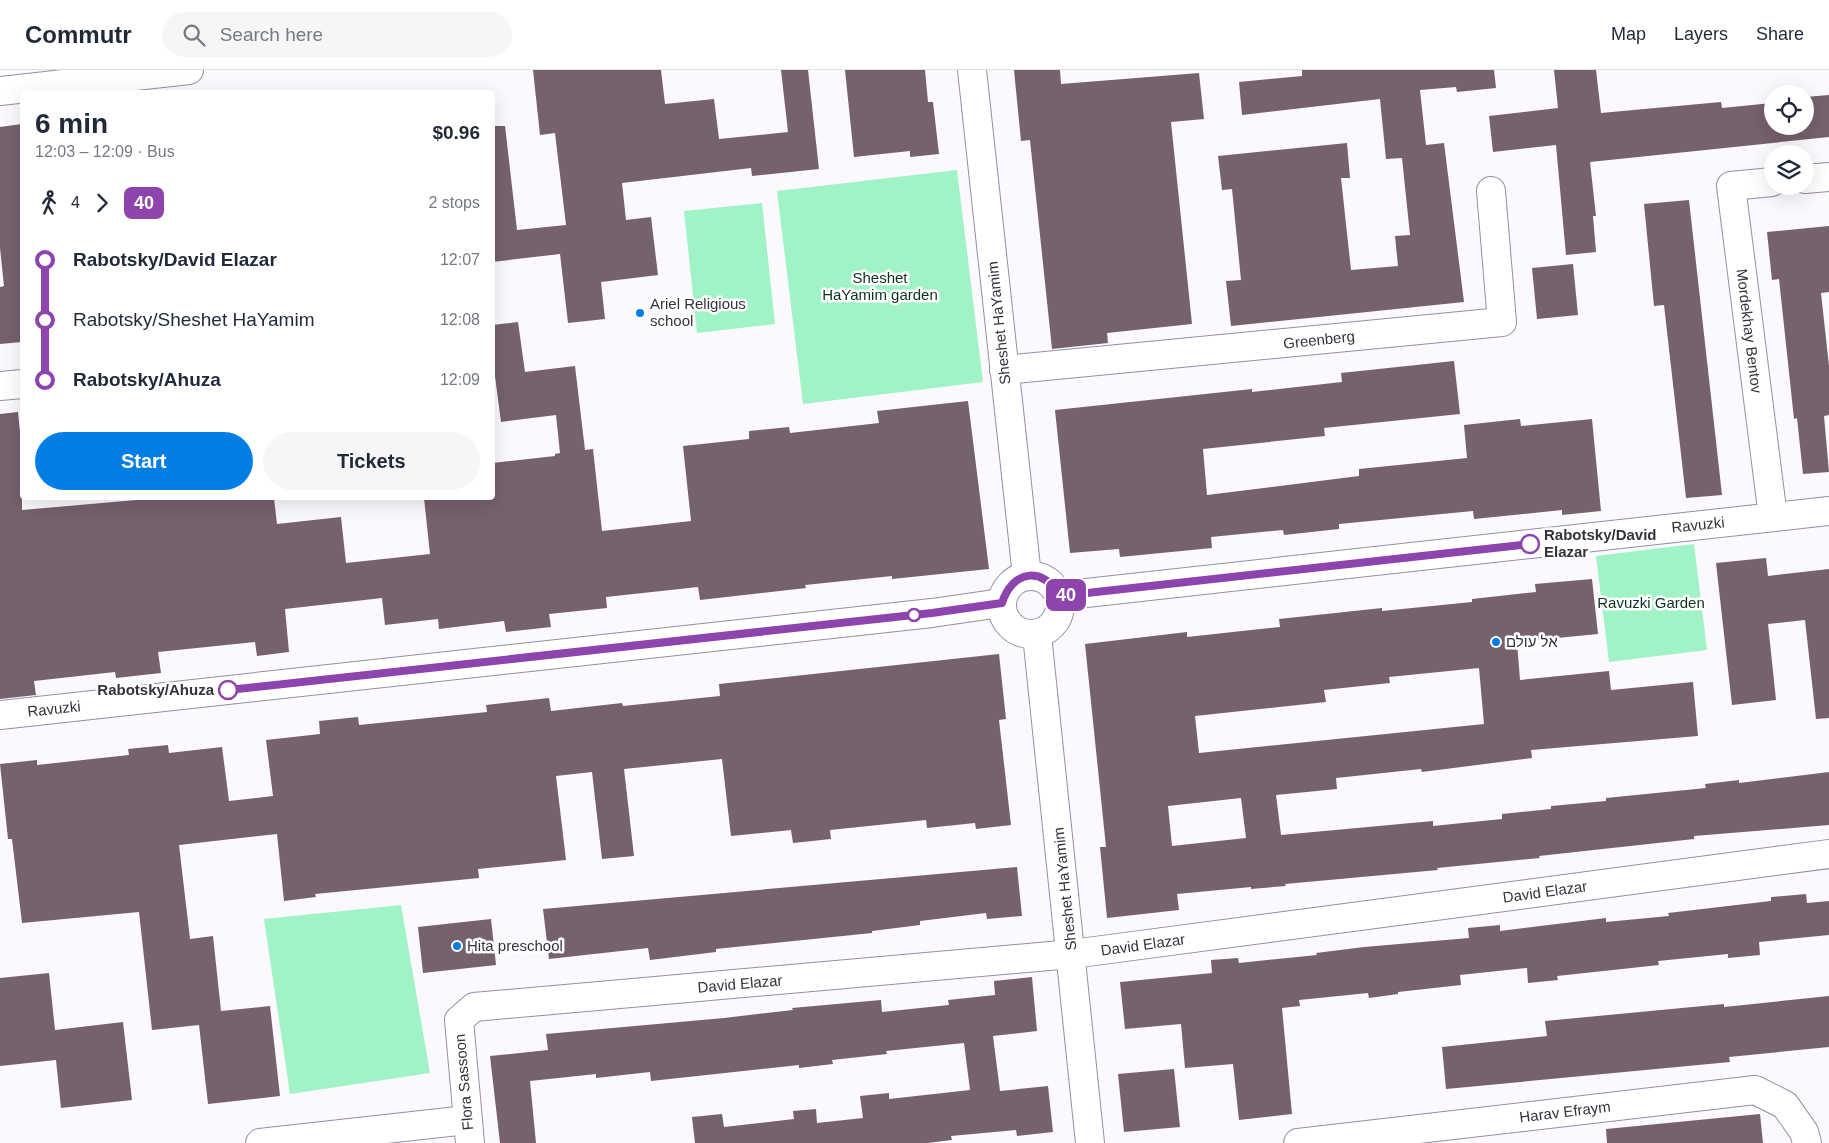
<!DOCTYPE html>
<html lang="en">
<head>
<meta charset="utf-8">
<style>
  body { margin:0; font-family:Helvetica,"Noto Sans Hebrew",sans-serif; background:#f6f6f7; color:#1f2937; height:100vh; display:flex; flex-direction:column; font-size:19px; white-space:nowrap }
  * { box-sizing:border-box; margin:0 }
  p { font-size:16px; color:#747a83 }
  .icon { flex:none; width:28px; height:28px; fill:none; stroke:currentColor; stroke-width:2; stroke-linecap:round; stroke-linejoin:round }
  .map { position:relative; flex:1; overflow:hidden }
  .details { position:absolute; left:20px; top:20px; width:475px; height:410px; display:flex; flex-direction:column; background:#fff; border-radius:5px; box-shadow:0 5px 20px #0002 }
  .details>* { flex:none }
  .badge { padding:0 10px; border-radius:8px; font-size:18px; line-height:32px }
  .controls { position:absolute; left:1764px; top:15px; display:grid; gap:10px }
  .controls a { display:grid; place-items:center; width:50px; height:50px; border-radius:50%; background:#fff; box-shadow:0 5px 20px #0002; font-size:25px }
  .map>.badge { position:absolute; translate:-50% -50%; box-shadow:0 0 0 2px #fff }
  .legs { display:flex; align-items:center; gap:8px; height:55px; padding:0 15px; font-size:16px }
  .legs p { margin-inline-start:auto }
  .headline { display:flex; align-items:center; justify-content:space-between; height:85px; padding:0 15px }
  h1 { font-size:28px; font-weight:600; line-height:38px }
  .primary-button { display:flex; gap:10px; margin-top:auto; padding:10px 15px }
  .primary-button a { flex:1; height:58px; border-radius:30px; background:#037ee4; color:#fff; font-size:20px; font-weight:600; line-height:58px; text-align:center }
  .primary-button a+a { background:#f6f6f7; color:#1f2937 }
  ul { padding:0 15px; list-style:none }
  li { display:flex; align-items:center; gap:18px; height:60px; font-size:19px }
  li i { display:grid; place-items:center; width:8px; height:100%; margin:0 6px; background:currentColor }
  li i::after { content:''; width:12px; height:12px; margin:-6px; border:4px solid; border-radius:50%; background:#fff }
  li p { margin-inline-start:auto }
  li:first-child i { background:linear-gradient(#0000 50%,currentColor 0) }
  li:last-child i { background:linear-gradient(currentColor 50%,#0000 0) }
  header { display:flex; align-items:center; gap:30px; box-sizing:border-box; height:70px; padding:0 25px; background:#fff; border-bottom:1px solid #e0e1e3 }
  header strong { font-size:24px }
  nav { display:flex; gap:28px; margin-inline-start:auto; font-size:18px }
  .search { width:350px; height:45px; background:#f6f6f7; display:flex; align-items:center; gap:12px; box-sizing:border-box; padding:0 18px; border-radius:28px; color:#747a83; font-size:19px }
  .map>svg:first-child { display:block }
  .green { fill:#a0f3c4 }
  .building { fill:#76616e; fill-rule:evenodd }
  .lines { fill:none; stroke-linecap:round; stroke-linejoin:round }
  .minor-casing { stroke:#968da3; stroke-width:30 }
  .minor { stroke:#fff; stroke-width:28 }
  .line-1-casing { stroke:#fff; stroke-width:11 }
  .line-1 { stroke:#8e44ad; stroke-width:8 }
  .poi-dot { fill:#037ee4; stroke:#fff; stroke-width:2 }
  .stop-1-dot { fill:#fff; stroke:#8e44ad; stroke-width:2.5 }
  .labels { text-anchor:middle; stroke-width:5; stroke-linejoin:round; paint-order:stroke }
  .park-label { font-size:15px; fill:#0c311f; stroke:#fff }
  .poi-label { font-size:15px; fill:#36323c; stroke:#fff; text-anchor:start }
  .street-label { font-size:15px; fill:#36323c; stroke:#fff }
  .stop-label { font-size:15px; font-weight:bold; fill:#36323c; stroke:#fff; text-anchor:start }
</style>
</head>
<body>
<header>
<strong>Commutr</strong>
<div class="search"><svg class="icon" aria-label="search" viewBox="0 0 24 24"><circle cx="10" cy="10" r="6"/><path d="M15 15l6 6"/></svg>Search here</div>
<nav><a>Map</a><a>Layers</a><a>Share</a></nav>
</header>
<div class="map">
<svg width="1829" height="1073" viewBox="0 0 1829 1073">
  <rect width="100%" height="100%" fill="#fbf9fe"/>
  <g class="green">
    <path d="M957 100 983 312 803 334 777 121Z"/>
    <path d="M762 133 775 254 697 263 684 141Z"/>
    <path d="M1694 474 1707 580 1609 592 1596 486Z"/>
    <path d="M401 835 430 1003 290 1024 264 849Z"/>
  </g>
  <g class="building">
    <path d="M533 0H661L665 34 714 29 719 69 788 62 781 0H808L819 99 752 106 751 98 622 113 626 150 651 147 658 205 601 212 605 249 568 253 560 184 492 192V56H505L517 160 566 155 555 63 540 65Z"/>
    <path d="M845 0H925L928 32H933L939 84 910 87V81L854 87Z"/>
    <path d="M1014 0H1060L1061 14 1199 3 1204 49 1171 52 1192 254 1107 263 1108 273 1052 279 1030 70 1021 71Z"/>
    <path d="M1302 0H1494L1496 18 1457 22 1456 17 1420 20 1426 75 1444 73 1464 232 1231 256 1226 211 1241 210 1232 119 1222 120 1218 86 1347 73 1350 108H1341L1351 200 1398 196 1395 166 1410 165 1402 88 1386 89 1380 29 1242 45 1239 12 1302 6Z"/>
    <path d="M1554 0H1596L1601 43 1721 32 1722 38 1772 33V56H1805V27L1829 25V67L1590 92 1596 146H1593L1596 182 1566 185 1556 75 1493 82 1489 46 1558 38Z"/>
    <path d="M22 54V272L0 274V217L4 216 0 178V57Z"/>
    <path d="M1689 130 1722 425 1686 428 1664 235 1654 236 1644 134Z"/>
    <path d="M1829 156V222L1821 223 1829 296V345L1824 346 1829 402 1803 404 1797 348 1794 349 1779 209 1772 210 1767 162Z"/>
    <path d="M1573 194 1578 245 1537 249 1532 198Z"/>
    <path d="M518 252 525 302 575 296 585 380 593 379 602 461 691 451 683 376 749 369V361L789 357 790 363 879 353 877 341 968 331 989 499 892 509V506L805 515 806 518 700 530 698 517 606 527 607 538 549 544 551 557 506 562 504 551 439 559 438 549 385 555 382 528 285 539 289 582 257 586 255 572 158 582 161 603 116 608 115 602 34 611 36 625 0 629V344L18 342 22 383V440L159 428H274L277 454 341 447 346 493 430 484 424 428H492V393L555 386V384L560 383 556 345 501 352 494 299H492V255Z"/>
    <path d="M1454 291 1460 344 1324 358 1325 366 1203 379 1207 425 1359 406V399L1467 388 1464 355 1520 349 1521 356 1592 349 1601 441 1562 445V440L1474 449 1473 441 1339 454V459L1284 465 1283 460 1211 467 1212 478 1120 487 1119 479 1070 483 1055 340 1252 319V322L1342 312 1341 303Z"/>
    <path d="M1766 488 1768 506 1829 499V648L1816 649 1805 550 1768 554 1776 630 1732 635 1716 493Z"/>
    <path d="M1592 509 1598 564 1517 572 1520 610 1609 601 1611 620 1693 612 1698 666 1531 680 1532 688 1422 702 1421 699 1336 708 1337 719 1276 725 1281 765 1433 751V756L1502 749V744L1551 739V736L1606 731V728L1706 718 1705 714 1739 710V713L1829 702V755L1694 766V769L1539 786 1540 788 1437 798 1438 800 1285 814 1286 816 1251 819V817L1177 824 1179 840 1107 848 1100 777H1106L1085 574 1187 562V567L1280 557 1279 549 1382 538V541L1472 532V529L1536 522 1535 514ZM1479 598 1484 654 1199 683 1195 646 1326 632 1324 620 1390 613 1389 607ZM1241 728 1246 768 1172 776 1168 736Z"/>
    <path d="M999 584 1006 649 999 650 1011 755 976 759 975 753 927 758 926 750 830 760 831 769 793 773 791 760 731 766 722 689 624 699 634 786 602 789 592 702 556 706 566 790 478 799 479 808 315 824 316 827 284 831 277 764 179 775 190 869 213 866 221 941 270 936 280 1026 208 1034 199 955 152 960 139 842 22 853 12 769H8L0 694 37 690V695L129 685 128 679 168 675 169 683 222 677 229 731 273 726 266 670 320 664 319 651 358 647 359 655 487 642 486 635 549 628 551 641 622 633 623 636 720 626 719 614Z"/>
    <path d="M1017 797 1022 846 987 849 986 843 920 851V855L872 861V863L716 879V882L650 890 648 878 549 889 543 839Z"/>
    <path d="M1806 824 1807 833 1829 831V865L1759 872 1760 885 1728 888V884L1658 891 1659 895 1557 906 1558 910 1528 913 1527 898 1460 905 1461 915 1398 922V924L1369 928 1368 923 1299 930 1300 936 1282 938 1292 1044 1239 1050 1233 994 1185 998 1181 954 1125 959 1120 912 1212 903 1211 890 1238 888 1239 893 1317 885 1316 883 1364 877 1469 868 1468 858 1500 855V861L1606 848V852L1669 846 1668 843 1771 831V827Z"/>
    <path d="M491 849 496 895 423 903 418 857Z"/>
    <path d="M49 903 55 960 123 952 132 1030 61 1038 56 990 0 996V908Z"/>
    <path d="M1032 907 1037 961 993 966 1000 1021 1048 1016 1053 1062 1017 1066 1016 1060 951 1066 952 1070 927 1073H695L692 1047 722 1044 724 1057 794 1049 793 1041 816 1039 817 1053 863 1048 860 1026 889 1023V1029L970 1020 964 973 886 981 887 984 832 990 833 994 799 998V995L651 1011 650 1002 596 1008V1004L530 1011 536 1073H500L490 986 548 980 546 964 724 948 793 940 792 938 881 930 882 942 949 935 948 930 995 925 994 911Z"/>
    <path d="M1829 926V977L1729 987 1730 992 1446 1019 1442 977 1547 966 1545 951 1724 934V937Z"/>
    <path d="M1174 999 1180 1057 1124 1062 1118 1004Z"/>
    <path d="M1760 1044 1763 1073H1607L1606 1059Z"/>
  </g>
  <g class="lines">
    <g class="minor-casing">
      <g id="minor">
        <path d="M972 0 1027 506"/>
        <path d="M0 21 189 0"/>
        <path d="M1805 109 1829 107"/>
        <path d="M1772 112 1731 116 1773 447"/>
        <path d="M1004 300 1502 252 1491 121"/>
        <path d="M0 316 22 314"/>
        <circle cx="1031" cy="535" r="29"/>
        <path d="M1059 526 1829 441"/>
        <path d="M1037 565 1090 1073"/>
        <path d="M0 645 932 543 1001 533"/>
        <path d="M260 1073 467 1050"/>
        <path d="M470 1073 459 950 474 937 1072 884 1829 784"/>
        <path d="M1298 1073 1755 1020 1785 1035 1804 1062 1807 1073"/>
      </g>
    </g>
    <use href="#minor" class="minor"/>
  </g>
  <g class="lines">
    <g class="line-1-casing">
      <path id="line-1" d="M228 620 932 543 1002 533C1012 501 1042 495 1060 526L1530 474"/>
    </g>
    <use href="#line-1" class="line-1"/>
  </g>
  <g class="poi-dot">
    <circle cx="640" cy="243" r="5"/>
    <circle cx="1496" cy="572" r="5"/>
    <circle cx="457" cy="876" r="5"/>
  </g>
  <g class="stop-1-dot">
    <circle cx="1530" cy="474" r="9"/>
    <circle cx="914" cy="545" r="6"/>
    <circle cx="228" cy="620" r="9"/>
  </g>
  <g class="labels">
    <g class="park-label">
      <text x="880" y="213">Sheshet<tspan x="880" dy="17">HaYamim garden</tspan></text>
      <text x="1651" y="538">Ravuzki Garden</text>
    </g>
    <g class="poi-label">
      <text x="650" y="239">Ariel Religious<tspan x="650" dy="17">school</tspan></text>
      <text x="1506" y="577">אל עולם</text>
      <text x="467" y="881">Hita preschool</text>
    </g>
    <g class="street-label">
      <text transform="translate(999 253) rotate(-96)" y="5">Sheshet HaYamim</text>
      <text transform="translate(1749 261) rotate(83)" y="5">Mordekhay Bentov</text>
      <text transform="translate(1319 270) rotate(-6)" y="5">Greenberg</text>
      <text transform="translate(1698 455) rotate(-6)" y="5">Ravuzki</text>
      <text transform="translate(54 639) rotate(-6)" y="5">Ravuzki</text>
      <text transform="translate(1065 819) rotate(-96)" y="5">Sheshet HaYamim</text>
      <text transform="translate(1545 822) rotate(-8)" y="5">David Elazar</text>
      <text transform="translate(1143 875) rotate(-8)" y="5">David Elazar</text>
      <text transform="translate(740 914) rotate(-5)" y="5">David Elazar</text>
      <text transform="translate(464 1012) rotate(-95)" y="5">Flora Sassoon</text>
      <text transform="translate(1565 1042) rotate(-7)" y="5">Harav Efraym</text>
    </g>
    <g class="stop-label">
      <text x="1544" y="470">Rabotsky/David<tspan x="1544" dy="17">Elazar</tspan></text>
      <text x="214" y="625" text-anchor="end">Rabotsky/Ahuza</text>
    </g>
  </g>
</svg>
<div class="controls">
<a><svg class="icon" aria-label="locate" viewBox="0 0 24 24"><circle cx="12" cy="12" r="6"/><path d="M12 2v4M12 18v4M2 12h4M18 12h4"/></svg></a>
<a><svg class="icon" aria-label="layers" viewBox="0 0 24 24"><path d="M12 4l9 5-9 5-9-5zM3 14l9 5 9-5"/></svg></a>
</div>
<b class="badge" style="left:1066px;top:525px;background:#8e44ad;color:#fff">40</b>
<section class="details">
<div class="headline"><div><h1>6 min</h1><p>12:03 – 12:09 · Bus</p></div><b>$0.96</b></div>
<div class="legs"><svg class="icon" aria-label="walk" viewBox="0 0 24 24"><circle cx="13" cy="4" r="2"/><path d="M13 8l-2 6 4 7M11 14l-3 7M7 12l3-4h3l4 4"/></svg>4<svg class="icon" aria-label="forward" viewBox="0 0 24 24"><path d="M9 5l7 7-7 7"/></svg><b class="badge" style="background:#8e44ad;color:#fff">40</b><p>2 stops</p></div>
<ul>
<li><i style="color:#8e44ad"></i><b>Rabotsky/David Elazar</b><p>12:07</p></li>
<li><i style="color:#8e44ad"></i><span>Rabotsky/Sheshet HaYamim</span><p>12:08</p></li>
<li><i style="color:#8e44ad"></i><b>Rabotsky/Ahuza</b><p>12:09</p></li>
</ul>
<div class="primary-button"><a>Start</a><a>Tickets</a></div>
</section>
</div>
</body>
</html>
